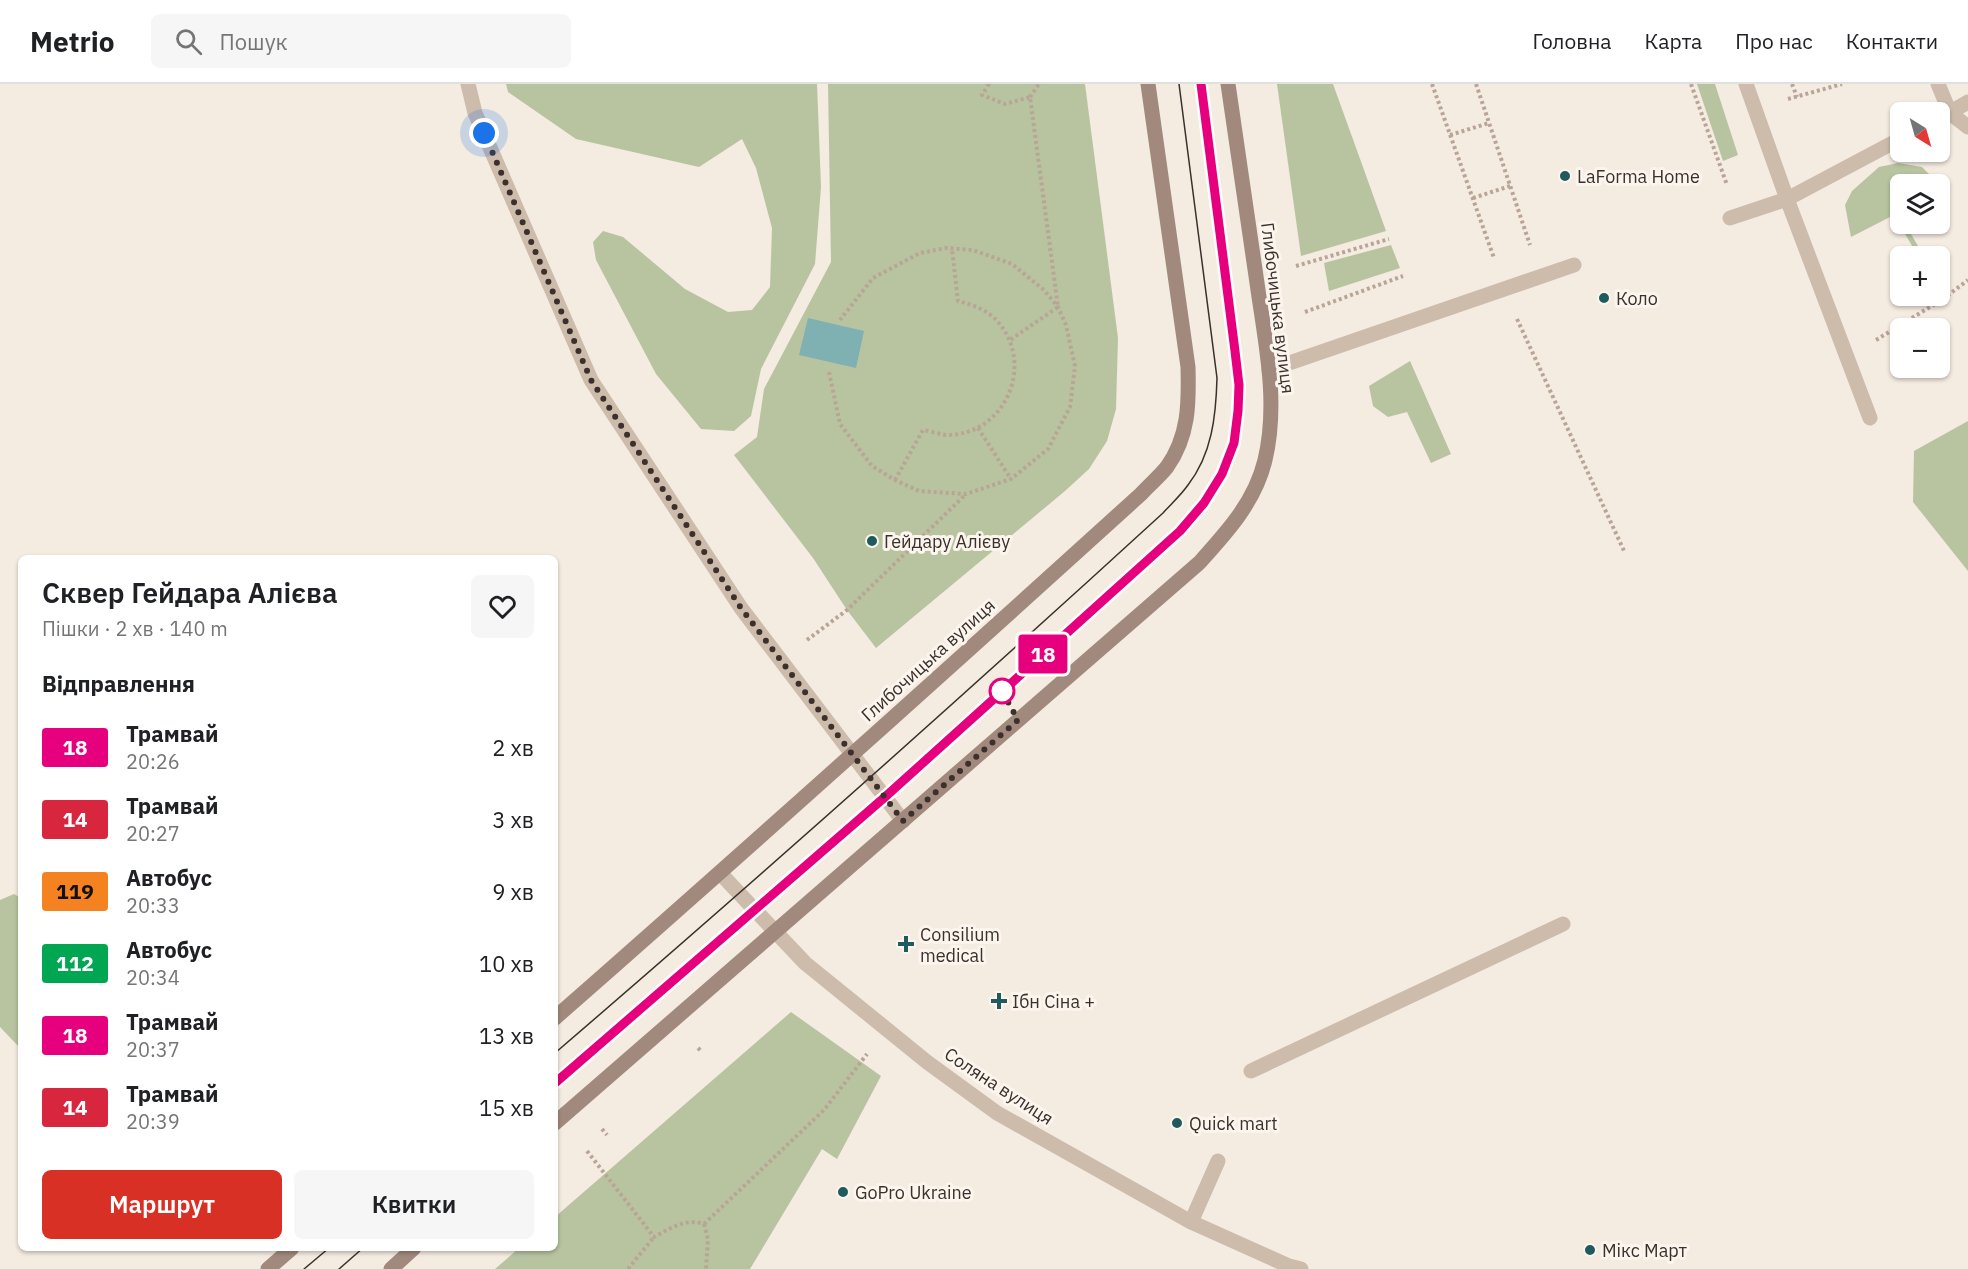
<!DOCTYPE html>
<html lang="uk">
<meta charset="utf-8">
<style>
body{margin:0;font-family:"IBM Plex Sans",sans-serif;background:#f6f6f6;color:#202124;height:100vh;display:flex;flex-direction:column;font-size:22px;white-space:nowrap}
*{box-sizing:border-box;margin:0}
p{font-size:20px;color:#757577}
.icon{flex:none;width:33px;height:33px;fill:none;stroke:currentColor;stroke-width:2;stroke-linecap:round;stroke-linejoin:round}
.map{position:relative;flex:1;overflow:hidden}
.panel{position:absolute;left:18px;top:471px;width:540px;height:696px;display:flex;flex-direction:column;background:#fff;border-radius:9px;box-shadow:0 2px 4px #0004}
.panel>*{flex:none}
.badge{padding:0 12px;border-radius:4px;font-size:21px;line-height:39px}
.needle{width:39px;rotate:143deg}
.tools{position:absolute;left:1890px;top:18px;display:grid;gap:12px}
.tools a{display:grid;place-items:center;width:60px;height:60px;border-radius:9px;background:#fff;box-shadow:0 2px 4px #0004;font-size:30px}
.you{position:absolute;width:30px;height:30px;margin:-15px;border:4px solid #fff;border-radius:50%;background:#1a73e8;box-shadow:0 0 0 9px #1a73e833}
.map>.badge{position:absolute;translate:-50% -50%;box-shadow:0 0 0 3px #fff}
h2{padding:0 24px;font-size:22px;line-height:54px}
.round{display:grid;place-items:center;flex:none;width:63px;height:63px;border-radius:9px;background:#f6f6f6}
.summary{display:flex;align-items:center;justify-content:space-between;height:102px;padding:0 24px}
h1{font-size:28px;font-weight:600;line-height:45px}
.button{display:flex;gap:12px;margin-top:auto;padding:12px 24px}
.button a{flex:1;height:69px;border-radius:9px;background:#d93025;color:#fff;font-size:24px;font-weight:600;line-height:69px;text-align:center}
.button a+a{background:#f6f6f6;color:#202124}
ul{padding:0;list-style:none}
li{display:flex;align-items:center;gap:18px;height:72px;padding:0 24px}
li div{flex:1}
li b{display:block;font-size:22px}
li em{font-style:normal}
li .badge{min-width:66px;font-weight:700;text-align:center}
header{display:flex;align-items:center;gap:36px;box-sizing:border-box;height:84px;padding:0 30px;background:#fff;border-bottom:2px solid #e0e0e0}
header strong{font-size:28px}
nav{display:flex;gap:33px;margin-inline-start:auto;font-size:21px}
.search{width:420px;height:54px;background:#f6f6f6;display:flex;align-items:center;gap:15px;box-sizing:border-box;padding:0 21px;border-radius:9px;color:#757577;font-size:22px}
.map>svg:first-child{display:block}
.green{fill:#b8c4a0}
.water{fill:#7fb0b2}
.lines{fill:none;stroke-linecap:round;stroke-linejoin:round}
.path{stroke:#b9a596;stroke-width:4;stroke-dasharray:3 3;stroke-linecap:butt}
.service{stroke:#cdbbac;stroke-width:15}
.secondary{stroke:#a18a7d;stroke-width:15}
.tram{stroke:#3b302b;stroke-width:1.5}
.line-casing{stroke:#fff;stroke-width:14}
.line{stroke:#e6007e;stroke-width:9}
.walk{stroke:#3b302b;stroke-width:6;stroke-dasharray:0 10.8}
.poi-dot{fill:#1f5a5e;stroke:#fbf5ee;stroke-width:2}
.stop-dot{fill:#fff;stroke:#e6007e;stroke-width:3}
.labels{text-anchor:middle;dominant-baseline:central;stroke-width:6;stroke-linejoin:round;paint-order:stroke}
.poi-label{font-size:18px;fill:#3b302b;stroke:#fbf5ee;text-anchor:start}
.street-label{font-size:18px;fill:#3b302b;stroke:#fbf5ee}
</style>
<header>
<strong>Metrio</strong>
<div class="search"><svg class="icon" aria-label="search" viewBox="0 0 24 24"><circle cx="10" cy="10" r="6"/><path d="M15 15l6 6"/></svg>Пошук</div>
<nav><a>Головна</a><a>Карта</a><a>Про нас</a><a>Контакти</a></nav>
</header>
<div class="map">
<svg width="1968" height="1185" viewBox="0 0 1968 1185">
<rect width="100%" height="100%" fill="#f4ebe1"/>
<g class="green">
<path d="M 506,0 L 817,0 L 821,103 L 815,180 L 761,285 L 751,332 L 734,347 L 701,345 L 656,290 L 596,176 L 593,158 L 603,147 L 623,153 L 685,205 L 728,228 L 752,226 L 770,203 L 772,144 L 756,84 L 742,55 L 699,83 L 576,55 L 508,8 Z"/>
<path d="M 828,0 L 1085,0 L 1118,254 L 1116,325 L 1107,357 L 1089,385 L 1065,407 L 876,564 L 847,526 L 813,474 L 734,371 L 757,353 L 764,305 L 831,178 Z"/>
<path d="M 1277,0 L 1333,0 L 1386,147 L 1301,172 Z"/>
<path d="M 1697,0 L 1715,0 L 1738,71 L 1723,77 Z"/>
<path d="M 1898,79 L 1922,83 L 1939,100 L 1900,100 L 1900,127 L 1898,128 L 1900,140 L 1905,140 L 1924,172 L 1918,172 L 1894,131 L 1851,153 L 1845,121 L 1852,107 L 1879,83 Z"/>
<path d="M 1391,161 L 1400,184 L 1329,207 L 1324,179 Z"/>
<path d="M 1410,277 L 1451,370 L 1431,379 L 1407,328 L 1388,333 L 1373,322 L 1369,302 Z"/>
<path d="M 1968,337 L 1968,487 L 1913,418 L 1914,367 Z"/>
<path d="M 14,810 L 21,814 L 21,965 L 0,943 L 0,816 Z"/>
<path d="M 791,928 L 881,992 L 837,1075 L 822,1065 L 750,1185 L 495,1185 L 519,1164 L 555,1164 L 555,1133 Z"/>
</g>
<path class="water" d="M 808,234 L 864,247 L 856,284 L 799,271 Z"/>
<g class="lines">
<g class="path">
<path d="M 989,0 L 982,11 L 1005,20 L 1030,13 L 1058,223 L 1010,256"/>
<path d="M 1432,0 L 1494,174"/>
<path d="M 1476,0 L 1530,161"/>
<path d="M 1691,0 L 1727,101"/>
<path d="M 1792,0 L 1797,13"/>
<path d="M 1030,13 L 1039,0"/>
<path d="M 1788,15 L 1842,0"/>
<path d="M 1450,51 L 1489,39"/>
<path d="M 1473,114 L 1510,102"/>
<path d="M 1296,182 L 1389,155"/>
<path d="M 1305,228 L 1403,192"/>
<path d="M 1517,235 L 1625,469"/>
<path d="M 1876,256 L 1943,215 L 1968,196"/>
<path d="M 829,288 L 840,340 L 872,382 L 895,396 L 919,407 L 966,410 L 1011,395 L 1048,365 L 1070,323 L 1075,282 L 1066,241 L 1058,223 L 1044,206 L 1012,180 L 973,166 L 946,164 L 920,169 L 873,194 L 840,236"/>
<path d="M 978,344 L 1011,395"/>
<path d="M 895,396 L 923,346 C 930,347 938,350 946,351 C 1004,352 1036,282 998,238 C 988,226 973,221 958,217 L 952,165"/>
<path d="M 807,556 L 847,526 L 965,411"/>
<path d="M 698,964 L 702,968"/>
<path d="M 602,1045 L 607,1051"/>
<path d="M 587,1067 L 654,1153 C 671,1144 685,1134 704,1140"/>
<path d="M 704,1140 L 824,1026 L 867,970"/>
<path d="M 704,1140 L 708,1155 L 706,1185"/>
<path d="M 628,1185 L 654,1153"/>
</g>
<g class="service">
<path d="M 468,0 L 475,29 L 591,296 L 741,524 L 903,737"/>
<path d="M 1746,0 L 1787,115 L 1870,334"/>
<path d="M 1938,0 L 1950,29 L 1968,43"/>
<path d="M 1940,34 L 1968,18"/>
<path d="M 1730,134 L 1787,115 L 1900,55"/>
<path d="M 1269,286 L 1574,181"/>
<path d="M 720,789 L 805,879 L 927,978 L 997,1029 L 1191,1138 L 1289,1182 L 1301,1185"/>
<path d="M 1251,987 L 1563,840"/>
<path d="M 1191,1138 L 1218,1077"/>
</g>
<g class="secondary">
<path d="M 555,934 C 752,761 947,586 1141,410 C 1149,401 1159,393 1167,383 C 1189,352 1189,319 1188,283 L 1148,0"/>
<path d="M 555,1039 L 1199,479 C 1227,448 1255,418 1265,376 C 1279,318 1265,257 1257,199 C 1247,133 1238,66 1228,0"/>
<path d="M 268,1185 L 292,1164"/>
<path d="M 391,1185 L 414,1164"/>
</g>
<g class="tram">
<path d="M 555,969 C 761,792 963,612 1163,429 C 1171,420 1181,411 1188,401 C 1212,370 1216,332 1217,294 L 1179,0"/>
<path d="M 555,999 L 885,713 L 1180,447 L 1204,419 L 1222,390 L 1234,359 L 1237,327 L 1239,301 L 1235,267 L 1201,0"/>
<path d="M 304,1185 L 329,1164"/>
<path d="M 339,1185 L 363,1164"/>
</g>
</g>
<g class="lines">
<g class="line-casing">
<path id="line" d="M 555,999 L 885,713 L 1180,447 L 1204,419 L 1222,390 L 1234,359 L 1238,327 L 1239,301 L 1235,267 L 1201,0"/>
</g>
<use href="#line" class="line"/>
<path class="walk" d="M 484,49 L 591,296 L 741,524 L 903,737 L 1018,636 L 1002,607"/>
</g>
<g class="poi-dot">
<circle cx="1565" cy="92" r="6"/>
<circle cx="1604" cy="214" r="6"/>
<circle cx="872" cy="457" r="6"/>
<path d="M903 851h6v6h6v6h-6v6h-6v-6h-6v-6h6z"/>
<path d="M996 908h6v6h6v6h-6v6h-6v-6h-6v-6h6z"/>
<circle cx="1177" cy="1039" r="6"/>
<circle cx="843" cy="1108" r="6"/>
<circle cx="1590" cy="1166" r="6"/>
</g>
<circle class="stop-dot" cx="1002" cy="607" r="12"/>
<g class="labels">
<g class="poi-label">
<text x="1577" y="92">LaForma Home</text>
<text x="1616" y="214">Коло</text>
<text x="884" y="457">Гейдару Алієву</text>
<text x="920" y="850">Consilium<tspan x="920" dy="21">medical</tspan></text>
<text x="1012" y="917">Ібн Сіна +</text>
<text x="1189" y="1039">Quick mart</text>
<text x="855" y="1108">GoPro Ukraine</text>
<text x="1602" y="1166">Мікс Март</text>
</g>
<g class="street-label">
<text transform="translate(1278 224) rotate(83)">Глибочицька вулиця</text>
<text transform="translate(928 576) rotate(-42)">Глибочицька вулиця</text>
<text transform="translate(999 1002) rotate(33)">Соляна вулиця</text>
</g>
</g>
</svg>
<div class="tools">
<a><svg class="needle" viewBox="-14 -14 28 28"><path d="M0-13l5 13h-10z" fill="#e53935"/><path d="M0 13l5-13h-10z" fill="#757577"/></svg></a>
<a><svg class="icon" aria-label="layers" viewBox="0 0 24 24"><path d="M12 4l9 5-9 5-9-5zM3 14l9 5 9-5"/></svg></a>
<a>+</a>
<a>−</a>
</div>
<div class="you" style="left:484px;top:49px"></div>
<b class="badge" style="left:1043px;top:570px;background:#e6007e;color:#fff">18</b>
<section class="panel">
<div class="summary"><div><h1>Сквер Гейдара Алієва</h1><p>Пішки · 2 хв · 140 m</p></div><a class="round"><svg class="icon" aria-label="heart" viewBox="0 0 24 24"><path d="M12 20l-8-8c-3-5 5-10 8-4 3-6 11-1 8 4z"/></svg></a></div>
<h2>Відправлення</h2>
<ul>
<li><span class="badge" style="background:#e6007e;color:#fff">18</span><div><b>Трамвай</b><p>20:26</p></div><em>2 хв</em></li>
<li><span class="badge" style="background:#d7263d;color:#fff">14</span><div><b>Трамвай</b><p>20:27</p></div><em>3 хв</em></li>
<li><span class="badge" style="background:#f58220;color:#111">119</span><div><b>Автобус</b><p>20:33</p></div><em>9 хв</em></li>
<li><span class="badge" style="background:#00a651;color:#fff">112</span><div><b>Автобус</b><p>20:34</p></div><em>10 хв</em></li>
<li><span class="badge" style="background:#e6007e;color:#fff">18</span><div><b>Трамвай</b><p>20:37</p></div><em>13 хв</em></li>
<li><span class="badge" style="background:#d7263d;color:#fff">14</span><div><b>Трамвай</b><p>20:39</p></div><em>15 хв</em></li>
</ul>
<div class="button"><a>Маршрут</a><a>Квитки</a></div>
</section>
</div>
